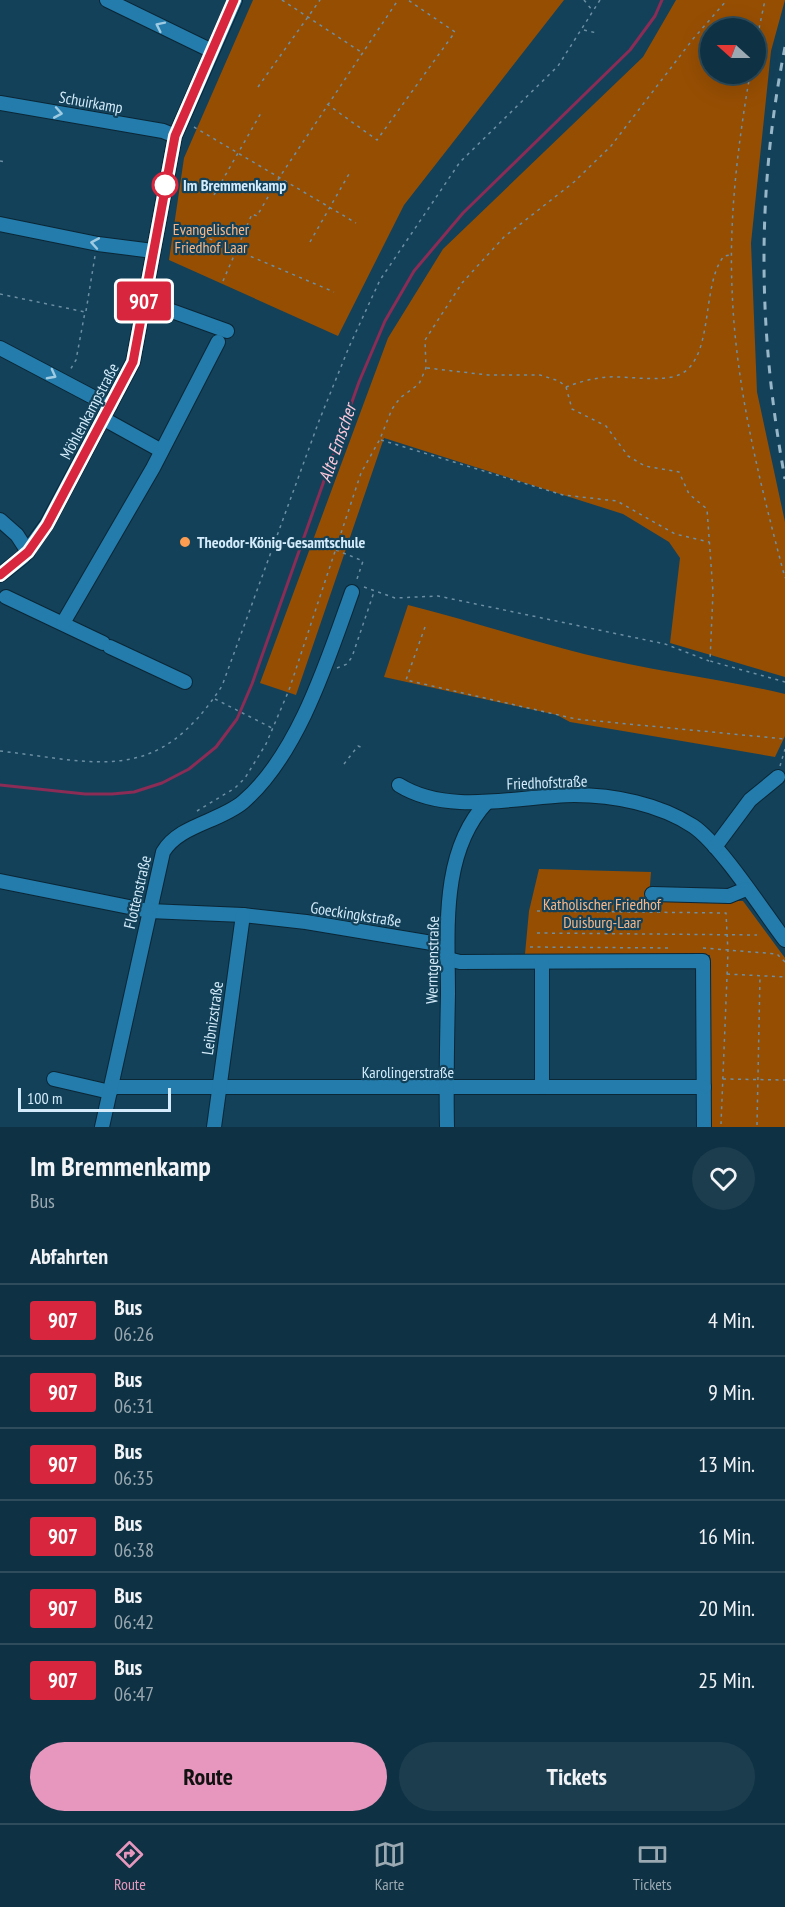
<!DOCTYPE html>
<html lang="de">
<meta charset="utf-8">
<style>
body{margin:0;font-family:"PT Sans Narrow",sans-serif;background:#1c3d4e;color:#f1f3f6;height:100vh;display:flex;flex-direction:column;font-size:22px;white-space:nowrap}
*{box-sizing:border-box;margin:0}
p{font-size:20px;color:#9ba9b2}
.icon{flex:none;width:33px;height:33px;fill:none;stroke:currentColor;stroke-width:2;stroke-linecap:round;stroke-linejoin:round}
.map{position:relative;height:1127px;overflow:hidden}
.panel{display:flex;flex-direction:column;background:#0e3143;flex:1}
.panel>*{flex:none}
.badge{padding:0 12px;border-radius:4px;font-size:21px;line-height:39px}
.needle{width:39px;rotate:291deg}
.fabs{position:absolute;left:700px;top:18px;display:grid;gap:12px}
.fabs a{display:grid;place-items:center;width:66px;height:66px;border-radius:50%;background:#0e3143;box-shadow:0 6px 24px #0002,0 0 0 2px #2e4c5c;font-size:30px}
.scale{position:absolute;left:18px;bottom:15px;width:153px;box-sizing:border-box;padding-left:6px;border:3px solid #d3ebfa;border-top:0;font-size:16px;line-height:21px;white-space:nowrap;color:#d3ebfa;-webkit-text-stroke:4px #134159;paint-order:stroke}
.map>.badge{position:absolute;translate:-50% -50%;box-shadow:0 0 0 3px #fff}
h2{padding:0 30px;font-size:22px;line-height:54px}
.round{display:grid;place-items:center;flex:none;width:63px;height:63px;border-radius:32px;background:#1c3d4e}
.headline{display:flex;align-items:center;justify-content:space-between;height:102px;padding:0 30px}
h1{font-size:28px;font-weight:700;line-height:45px}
.action{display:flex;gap:12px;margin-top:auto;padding:12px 30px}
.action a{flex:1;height:69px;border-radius:36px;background:#e797bd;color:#111;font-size:24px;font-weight:700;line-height:69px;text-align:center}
.action a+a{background:#1c3d4e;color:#f1f3f6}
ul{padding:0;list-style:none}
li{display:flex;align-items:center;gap:18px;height:72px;padding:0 30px;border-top:2px solid #2e4c5c}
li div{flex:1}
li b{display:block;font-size:22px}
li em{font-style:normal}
li .badge{min-width:66px;font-weight:700;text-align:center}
.menu{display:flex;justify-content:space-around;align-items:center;height:84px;border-top:2px solid #2e4c5c;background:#0e3143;font-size:16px;color:#9ba9b2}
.menu a{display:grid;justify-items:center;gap:3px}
.menu .selected{color:#e797bd}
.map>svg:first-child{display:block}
.green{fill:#964e03;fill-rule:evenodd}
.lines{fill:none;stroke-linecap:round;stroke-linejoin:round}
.stream{stroke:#8a2c55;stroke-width:3}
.minor-casing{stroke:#0b2635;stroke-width:16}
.path{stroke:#6c8fa3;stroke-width:1.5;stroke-dasharray:3 4.5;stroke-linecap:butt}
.minor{stroke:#237cab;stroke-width:14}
.rail{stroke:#97b6c8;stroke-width:3;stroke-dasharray:8 8;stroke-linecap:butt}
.oneway{stroke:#9ecae2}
.line-casing{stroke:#fff;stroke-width:14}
.line{stroke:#d7263d;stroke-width:9}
.stop-dot{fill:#fff;stroke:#d7263d;stroke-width:3}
.poi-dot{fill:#fc9d52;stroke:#134159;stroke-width:2}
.labels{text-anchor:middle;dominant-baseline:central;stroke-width:4.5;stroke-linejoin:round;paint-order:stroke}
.street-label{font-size:16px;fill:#d3ebfa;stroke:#134159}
.stop-label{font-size:16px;font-weight:bold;fill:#d3ebfa;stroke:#134159;text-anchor:start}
.park-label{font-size:16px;fill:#f8b788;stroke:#134159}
.poi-label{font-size:16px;font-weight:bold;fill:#d3ebfa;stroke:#134159;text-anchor:start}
.water-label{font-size:18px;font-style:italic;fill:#fec8da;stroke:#134159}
</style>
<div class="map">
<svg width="785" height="1127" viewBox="0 0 785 1127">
<rect width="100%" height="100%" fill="#134159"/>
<g class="green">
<path d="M 253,0 L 564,0 L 404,205 L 338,336 L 169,260 L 184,158 Z"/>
<path d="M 676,0 L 785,0 L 771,51 L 751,243 L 757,392 L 785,522 L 785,677 L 670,643 L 680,558 L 669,542 L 623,514 L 384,438 L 296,695 L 260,683 L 388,338 L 443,249 L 643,57 ZM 711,28 L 756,28 L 756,74 L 711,74 Z"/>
<path d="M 408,605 C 467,620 525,639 584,654 C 650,671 719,678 785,694 L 785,736 L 775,757 L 570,722 L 557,715 L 384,677 Z"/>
<path d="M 539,869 L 651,872 L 649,898 L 743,901 L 785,958 L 785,1127 L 711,1127 L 710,955 L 525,954 L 529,911 Z"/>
</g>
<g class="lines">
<path class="stream" d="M 0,785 L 85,794 L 112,794 L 134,792 L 162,783 L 189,769 L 216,747 L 237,719 L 252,684 L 359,382 L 385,321 L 414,271 L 463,213 L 630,50 L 655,16 L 662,0"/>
<g class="minor-casing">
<g id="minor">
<path d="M 107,0 L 212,51"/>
<path d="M 0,103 L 163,131 L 175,136"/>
<path d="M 0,224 L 98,244 L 153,251"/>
<path d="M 144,301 L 227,331"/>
<path d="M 0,348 L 110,406"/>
<path d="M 104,419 L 160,450"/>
<path d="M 0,520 L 17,535 L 28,552"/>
<path d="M 0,575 L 23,557 L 47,524 L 133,362 L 175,136 L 235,0"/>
<path d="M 6,597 L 103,643"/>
<path d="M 63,623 L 153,468 L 218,342"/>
<path d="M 110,647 L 185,682"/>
<path d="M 399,785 C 449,816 518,796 574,795 C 614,795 659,804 693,826 C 720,844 763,911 785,940"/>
<path d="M 715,847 L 750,800 L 778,777"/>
<path d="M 0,881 L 149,911 L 243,915 L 306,922 L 432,943 L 448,959 L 460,962 L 703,961 L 704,1127"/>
<path d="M 652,894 L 729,896 L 746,889"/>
<path d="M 54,1079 L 110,1092"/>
<path d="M 111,1087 L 704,1087"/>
<path d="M 542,1087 L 542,963"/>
<path d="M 102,1127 L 163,852 C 179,825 219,822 243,802 C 298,755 328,659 352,592"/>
<path d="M 214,1127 L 243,915"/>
<path d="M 447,1127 C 446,1083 447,1039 448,994 C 448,931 440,852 487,802"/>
</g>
</g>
<g class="path">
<path d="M 282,0 L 361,52"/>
<path d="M 584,0 L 592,10"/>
<path d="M 584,30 L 597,33"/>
<path d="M 756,43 L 765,0"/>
<path d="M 750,74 C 738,144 729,216 732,287 C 735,386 760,483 785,578"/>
<path d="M 258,87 L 320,0"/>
<path d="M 327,104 L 377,140 L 455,32 L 408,0"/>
<path d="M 194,127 L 356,223"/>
<path d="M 0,161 L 5,162"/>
<path d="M 214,195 L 261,113"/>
<path d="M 175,224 L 334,292"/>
<path d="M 310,242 L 349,174"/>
<path d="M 223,281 L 252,214 L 257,216 L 279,178 L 398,0"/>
<path d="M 0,294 L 85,312 L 76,360 L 70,370"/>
<path d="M 86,311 L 95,256"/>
<path d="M 427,368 L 488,375 L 540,375 L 559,381 L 566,387 L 572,409 L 606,426 L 628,456 L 645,466 L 679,472 L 689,494 L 707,509 L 713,592 L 710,661 L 785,682"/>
<path d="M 566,387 C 579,382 594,378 607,377 C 629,376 650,381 672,377 C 717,368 699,287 724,256 L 730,255"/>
<path d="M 381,440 L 563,495 L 617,501 L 675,534 L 709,542"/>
<path d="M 336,550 L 363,561 L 357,579"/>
<path d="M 364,587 L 395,598 L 438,596 L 665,644 L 709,661"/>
<path d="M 425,627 L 406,680 L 576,719 L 785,739"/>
<path d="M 337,668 L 347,664 L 352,657 L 374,592"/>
<path d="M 215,699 L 272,728"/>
<path d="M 0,751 C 102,763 157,785 222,686 L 319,421 L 349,347 L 380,280 L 460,162 L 558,66 L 600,0"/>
<path d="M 344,764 L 358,746 L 363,748"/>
<path d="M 780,766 L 785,749"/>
<path d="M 197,811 L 235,788 L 245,778 L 266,744 L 289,690 L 361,473 L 380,439 L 392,409 L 400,398 L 419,384 L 426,368 L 425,340 L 462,283 L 504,237 L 574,182 L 611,146 L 693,39 L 727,0"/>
<path d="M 537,911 L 726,913 L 728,952 L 721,1124"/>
<path d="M 537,933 L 757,935"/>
<path d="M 530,947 L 671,948"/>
<path d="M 703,948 L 777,954 L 785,962"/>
<path d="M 727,974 L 785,977"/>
<path d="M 723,1079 L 785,1080"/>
<path d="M 757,1125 L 760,976"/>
</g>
<use href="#minor" class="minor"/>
<path class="rail" d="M 785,47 C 756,193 758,333 785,479"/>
</g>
<defs><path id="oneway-chevron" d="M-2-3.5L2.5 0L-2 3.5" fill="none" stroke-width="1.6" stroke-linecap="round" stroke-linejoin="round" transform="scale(1.5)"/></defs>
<g class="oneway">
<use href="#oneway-chevron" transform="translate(160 26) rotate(-154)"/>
<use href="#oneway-chevron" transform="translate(58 113) rotate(10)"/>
<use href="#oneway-chevron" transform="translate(95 243) rotate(-170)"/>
<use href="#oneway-chevron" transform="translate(52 375) rotate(28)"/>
</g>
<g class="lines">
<g class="line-casing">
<path id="line" d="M 0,575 L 28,552 L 47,525 L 133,362 L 175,136 L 234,0"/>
</g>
<use href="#line" class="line"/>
</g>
<circle class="stop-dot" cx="165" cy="185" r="12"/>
<circle class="poi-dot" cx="185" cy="542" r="6"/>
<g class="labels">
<g class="street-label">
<text transform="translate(91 102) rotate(10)">Schuirkamp</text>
<text transform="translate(89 411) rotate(-62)">Möhlenkampstraße</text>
<text transform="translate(547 782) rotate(-2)">Friedhofstraße</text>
<text transform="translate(137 892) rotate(-77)">Flottenstraße</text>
<text transform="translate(356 914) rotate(9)">Goeckingkstraße</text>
<text transform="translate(432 960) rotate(-89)">Werntgenstraße</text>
<text transform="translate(212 1018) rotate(-82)">Leibnizstraße</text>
<text x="408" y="1072">Karolingerstraße</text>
</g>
<g class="stop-label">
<text x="183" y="185">Im Bremmenkamp</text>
</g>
<g class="park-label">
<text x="211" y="229">Evangelischer<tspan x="211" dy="18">Friedhof Laar</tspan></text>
<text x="602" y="904">Katholischer Friedhof<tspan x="602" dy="18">Duisburg-Laar</tspan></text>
</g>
<g class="poi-label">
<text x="197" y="542">Theodor-König-Gesamtschule</text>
</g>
<g class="water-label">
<text transform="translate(337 443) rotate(-71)">Alte Emscher</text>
</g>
</g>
</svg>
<div class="fabs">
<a><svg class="needle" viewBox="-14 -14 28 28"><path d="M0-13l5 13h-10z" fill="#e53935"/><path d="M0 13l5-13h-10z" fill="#9ba9b2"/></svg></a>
</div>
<div class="scale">100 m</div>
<b class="badge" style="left:144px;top:301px;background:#d7263d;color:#fff">907</b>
</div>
<section class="panel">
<div class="headline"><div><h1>Im Bremmenkamp</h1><p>Bus</p></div><a class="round"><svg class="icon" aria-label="heart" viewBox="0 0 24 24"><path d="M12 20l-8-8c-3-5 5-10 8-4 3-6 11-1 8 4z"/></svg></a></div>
<h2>Abfahrten</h2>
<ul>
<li><span class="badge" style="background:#d7263d;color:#fff">907</span><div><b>Bus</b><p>06:26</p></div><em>4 Min.</em></li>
<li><span class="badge" style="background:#d7263d;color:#fff">907</span><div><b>Bus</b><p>06:31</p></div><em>9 Min.</em></li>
<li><span class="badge" style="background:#d7263d;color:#fff">907</span><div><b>Bus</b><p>06:35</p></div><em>13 Min.</em></li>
<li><span class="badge" style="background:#d7263d;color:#fff">907</span><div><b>Bus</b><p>06:38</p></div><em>16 Min.</em></li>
<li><span class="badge" style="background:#d7263d;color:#fff">907</span><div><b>Bus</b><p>06:42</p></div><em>20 Min.</em></li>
<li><span class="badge" style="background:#d7263d;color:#fff">907</span><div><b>Bus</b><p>06:47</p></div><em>25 Min.</em></li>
</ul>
<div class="action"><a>Route</a><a>Tickets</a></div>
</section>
<nav class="menu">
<a class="selected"><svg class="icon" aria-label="directions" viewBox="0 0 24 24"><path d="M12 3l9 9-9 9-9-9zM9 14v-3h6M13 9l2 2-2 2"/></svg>Route</a>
<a><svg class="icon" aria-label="map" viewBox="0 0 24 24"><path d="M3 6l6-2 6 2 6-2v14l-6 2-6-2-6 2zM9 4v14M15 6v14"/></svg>Karte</a>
<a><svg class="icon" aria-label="tickets" viewBox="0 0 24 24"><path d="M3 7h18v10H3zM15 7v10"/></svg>Tickets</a>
</nav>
